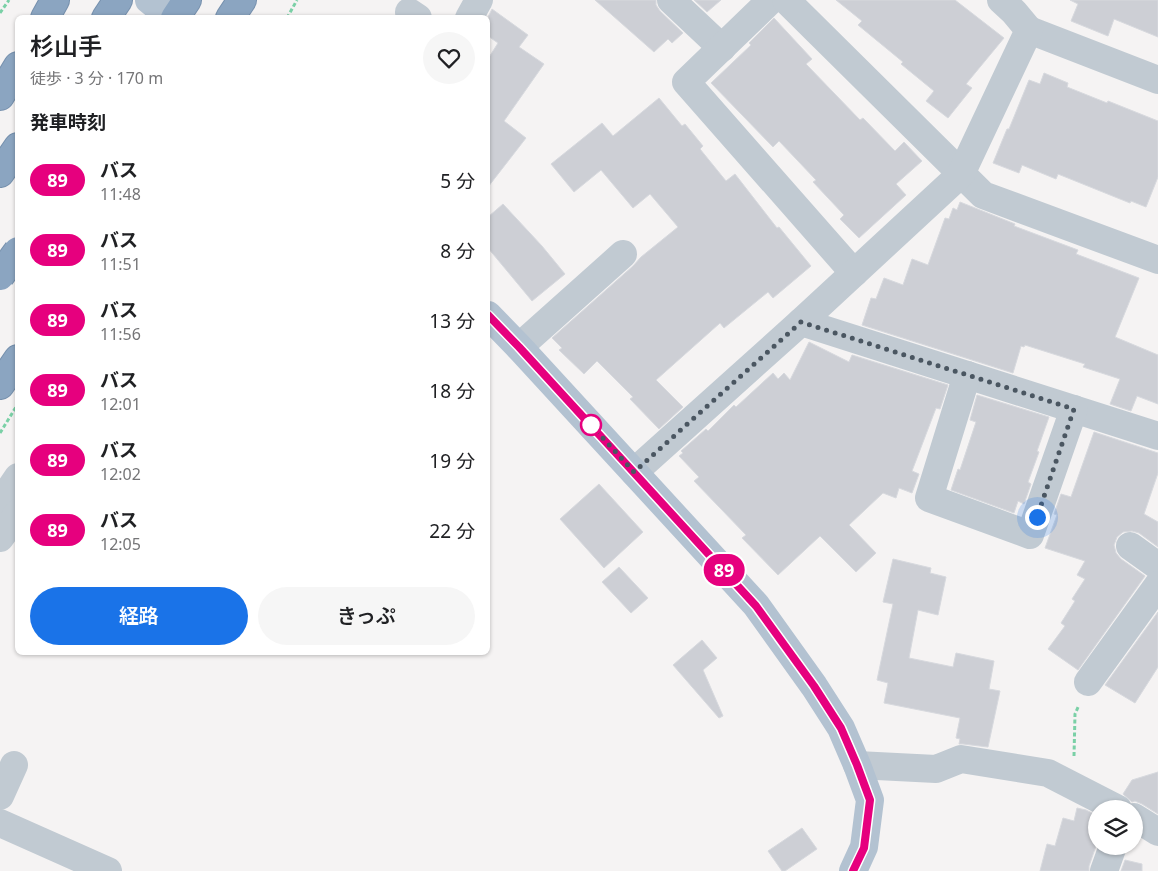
<!DOCTYPE html>
<html lang="ja">
<meta charset="utf-8">
<style>
body{margin:0;font-family:"Noto Sans","Noto Sans JP",sans-serif;background:#f6f6f6;color:#202124;height:100vh;display:flex;flex-direction:column;font-size:19px;white-space:nowrap}
*{box-sizing:border-box;margin:0}
p{font-size:16px;color:#757577}
.icon{flex:none;width:28px;height:28px;fill:none;stroke:currentColor;stroke-width:2;stroke-linecap:round;stroke-linejoin:round}
.map{position:relative;flex:1;overflow:hidden}
.sheet{position:absolute;left:15px;top:15px;width:475px;height:640px;display:flex;flex-direction:column;background:#fff;border-radius:8px;box-shadow:0 1px 4px #0004}
.sheet>*{flex:none}
.badge{padding:0 10px;border-radius:16px;font-size:18px;line-height:32px}
.tools{position:absolute;left:1088px;top:800px;display:grid;gap:10px}
.tools a{display:grid;place-items:center;width:55px;height:55px;border-radius:50%;background:#fff;box-shadow:0 1px 4px #0004;font-size:25px}
.you{position:absolute;width:25px;height:25px;margin:-12px;border:4px solid #fff;border-radius:50%;background:#1a73e8;box-shadow:0 0 0 8px #1a73e833}
.map>.badge{position:absolute;translate:-50% -50%;box-shadow:0 0 0 2px #fff}
h2{padding:0 15px;font-size:19px;line-height:45px}
.round{display:grid;place-items:center;flex:none;width:52px;height:52px;border-radius:26px;background:#f6f6f6}
.head{display:flex;align-items:center;justify-content:space-between;height:85px;padding:0 15px}
h1{font-size:24px;font-weight:600;line-height:38px}
.action{display:flex;gap:10px;margin-top:auto;padding:10px 15px}
.action a{flex:1;height:58px;border-radius:30px;background:#1a73e8;color:#fff;font-size:20px;font-weight:600;line-height:58px;text-align:center}
.action a+a{background:#f6f6f6;color:#202124}
ul{padding:0;list-style:none}
li{display:flex;align-items:center;gap:15px;height:70px;padding:0 15px}
li div{flex:1}
li b{display:block;font-size:19px}
li em{font-style:normal}
li .badge{min-width:55px;font-weight:700;text-align:center}
.map>svg:first-child{display:block}
.building{fill:#cdcfd5;stroke:#d7d9de}
.lines{fill:none;stroke-linecap:round;stroke-linejoin:round}
.highway-casing{stroke:#7690ad;stroke-width:30}
.path{stroke:#7ad0a6;stroke-width:3;stroke-dasharray:4 2.5;stroke-linecap:butt}
.minor{stroke:#c1cad2;stroke-width:28}
.major{stroke:#b3c2d1;stroke-width:28}
.highway{stroke:#8ba5c1;stroke-width:28}
.highway-bridge-casing{stroke:#7690ad;stroke-width:30;stroke-linecap:butt}
.highway-bridge{stroke:#8ba5c1;stroke-width:28}
.line-casing{stroke:#fff;stroke-width:11}
.line{stroke:#e6007e;stroke-width:8}
.walk{stroke:#4a5661;stroke-width:5;stroke-dasharray:0 9}
.stop-dot{fill:#fff;stroke:#e6007e;stroke-width:2.5}
</style>
<div class="map">
<svg width="1158" height="871" viewBox="0 0 1158 871">
<rect width="100%" height="100%" fill="#f5f3f3"/>
<g class="building">
<path d="M 595,0 L 656,0 L 656,5 L 660,11 L 683,33 L 672,43 L 668,39 L 654,52 Z"/>
<path d="M 694,0 L 721,0 L 707,12 Z"/>
<path d="M 836,0 L 955,0 L 1004,38 L 966,84 L 972,88 L 948,118 L 926,101 L 934,91 L 901,64 L 903,62 L 858,25 L 862,21 Z"/>
<path d="M 1070,0 L 1158,0 L 1158,37 L 1114,19 L 1108,36 L 1071,21 L 1078,4 Z"/>
<path d="M 492,9 L 528,35 L 519,47 L 544,64 L 504,121 L 526,138 L 488,187 L 488,59 L 498,43 L 488,36 L 488,17 Z"/>
<path d="M 774,18 L 812,59 L 806,64 L 860,120 L 863,118 L 895,151 L 904,142 L 922,161 L 896,184 L 906,195 L 859,238 L 840,219 L 844,215 L 813,182 L 816,180 L 779,141 L 773,147 L 711,83 L 751,45 L 749,43 Z"/>
<path d="M 1044,73 L 1068,83 L 1067,87 L 1107,103 L 1108,101 L 1158,121 L 1158,177 L 1146,207 L 1131,201 L 1130,203 L 1058,174 L 1056,179 L 1022,165 L 1019,173 L 993,163 L 1007,129 L 1009,129 L 1029,80 L 1040,84 Z"/>
<path d="M 659,98 L 682,126 L 685,124 L 703,146 L 700,149 L 726,181 L 735,174 L 777,228 L 779,227 L 811,266 L 773,298 L 768,292 L 724,328 L 720,323 L 656,380 L 683,407 L 659,429 L 630,399 L 633,397 L 597,361 L 584,374 L 559,350 L 562,348 L 552,338 L 633,266 L 641,257 L 678,227 L 650,194 L 633,208 L 601,170 L 574,192 L 551,164 L 602,123 L 613,136 Z"/>
<path d="M 960,202 L 1015,224 L 1014,226 L 1078,250 L 1076,254 L 1139,278 L 1115,337 L 1158,355 L 1158,404 L 1137,396 L 1131,411 L 1110,404 L 1120,379 L 1083,367 L 1085,364 L 1025,345 L 1024,347 L 1021,346 L 1013,373 L 862,325 L 871,298 L 876,299 L 884,278 L 903,285 L 912,259 L 928,265 L 945,218 L 949,219 L 953,208 L 957,210 Z"/>
<path d="M 503,204 L 542,246 L 565,274 L 532,301 L 488,248 L 488,217 Z"/>
<path d="M 809,342 L 849,362 L 852,355 L 948,385 L 940,409 L 936,408 L 912,471 L 919,474 L 912,493 L 899,488 L 896,498 L 883,493 L 849,525 L 876,553 L 856,572 L 820,536 L 778,575 L 742,538 L 746,535 L 694,481 L 699,477 L 679,456 L 683,453 L 681,451 L 706,429 L 708,431 L 734,405 L 736,407 L 773,373 L 778,379 L 784,373 L 790,380 Z"/>
<path d="M 977,395 L 1049,417 L 1037,451 L 1039,452 L 1028,482 L 1031,484 L 1024,504 L 1018,501 L 1014,513 L 951,490 L 958,469 L 960,470 L 976,422 L 970,420 Z"/>
<path d="M 1094,432 L 1158,453 L 1158,473 L 1144,514 L 1158,522 L 1158,547 L 1139,533 L 1132,531 L 1123,532 L 1117,537 L 1114,545 L 1116,553 L 1121,559 L 1145,576 L 1078,670 L 1048,649 L 1065,626 L 1061,623 L 1075,601 L 1072,599 L 1085,579 L 1077,575 L 1085,561 L 1045,548 L 1057,515 L 1054,514 L 1061,494 L 1071,497 Z"/>
<path d="M 599,484 L 643,532 L 604,568 L 560,519 Z"/>
<path d="M 893,559 L 931,568 L 930,573 L 946,577 L 938,615 L 918,610 L 909,658 L 953,667 L 956,653 L 994,661 L 989,689 L 1000,691 L 988,747 L 963,744 L 959,744 L 960,739 L 956,738 L 960,718 L 884,703 L 888,683 L 877,680 L 893,604 L 883,602 Z"/>
<path d="M 619,567 L 648,598 L 631,613 L 602,582 Z"/>
<path d="M 1158,612 L 1158,667 L 1135,703 L 1105,685 Z"/>
<path d="M 702,640 L 717,658 L 703,670 L 723,716 L 719,718 L 673,665 Z"/>
<path d="M 1158,772 L 1158,814 L 1142,804 L 1135,801 L 1132,802 L 1123,794 L 1132,780 Z"/>
<path d="M 1077,808 L 1086,810 L 1096,815 L 1096,846 L 1089,866 L 1089,871 L 1040,871 L 1047,844 L 1055,846 L 1063,818 L 1074,821 Z"/>
<path d="M 802,828 L 817,849 L 785,871 L 782,871 L 768,851 Z"/>
<path d="M 1125,860 L 1142,864 L 1142,871 L 1121,871 Z"/>
</g>
<g class="lines">
<g class="highway-casing">
<g id="highway">
<path d="M 45,18 L 55,0"/>
<path d="M 106,18 L 118,0"/>
<path d="M 175,18 L 187,0"/>
<path d="M 230,18 L 242,0"/>
<path d="M 0,96 L 18,66"/>
<path d="M 0,173 L 18,147"/>
<path d="M 0,385 L 18,359"/>
</g>
</g>
<g class="path">
<path d="M 0,13 L 9,0"/>
<path d="M 287,18 L 297,0"/>
<path d="M 0,433 L 16,407"/>
<path d="M 1074,756 L 1075,714 L 1079,705"/>
</g>
<g class="minor">
<path d="M 671,0 L 722,48"/>
<path d="M 771,0 L 686,82 L 854,273"/>
<path d="M 786,0 L 983,195 L 1158,260"/>
<path d="M 409,12 L 418,18"/>
<path d="M 469,18 L 479,0"/>
<path d="M 1029,30 L 1158,80"/>
<path d="M 801,322 L 1158,436"/>
<path d="M 519,347 L 623,254"/>
<path d="M 967,375 L 929,498 L 1030,535 L 1074,409"/>
<path d="M 634,472 L 801,322 L 961,174 L 1029,30 L 1014,12 L 1001,0"/>
<path d="M 0,503 L 18,477"/>
<path d="M 0,538 L 18,513"/>
<path d="M 1130,546 L 1158,566"/>
<path d="M 1088,682 L 1158,585"/>
<path d="M 857,765 L 936,769 L 961,759 L 1048,773 L 1118,809"/>
<path d="M 0,796 L 14,765"/>
<path d="M 1134,817 L 1158,832"/>
<path d="M 0,823 L 108,871"/>
<path d="M 1104,871 L 1113,846"/>
</g>
<g class="major">
<path d="M 149,0 L 171,18"/>
<path d="M 488,315 L 519,347 L 756,605 L 814,686 L 841,728 L 857,765 L 870,800 L 864,847 L 853,871"/>
</g>
<use href="#highway" class="highway"/>
<g class="highway-bridge-casing">
<path id="highway-bridge" d="M 0,276 L 18,251"/>
</g>
<use href="#highway-bridge" class="highway-bridge"/>
</g>
<g class="lines">
<g class="line-casing">
<path id="line" d="M 488,315 L 519,347 L 756,606 L 814,686 L 841,728 L 857,765 L 870,800 L 864,848 L 853,871"/>
</g>
<use href="#line" class="line"/>
<path class="walk" d="M 591,425 L 634,472 L 801,322 L 1074,409 L 1037,517"/>
</g>
<circle class="stop-dot" cx="591" cy="425" r="10"/>
</svg>
<div class="tools">
<a><svg class="icon" aria-label="layers" viewBox="0 0 24 24"><path d="M12 4l9 5-9 5-9-5zM3 14l9 5 9-5"/></svg></a>
</div>
<div class="you" style="left:1037px;top:517px"></div>
<b class="badge" style="left:724px;top:570px;background:#e6007e;color:#fff">89</b>
<section class="sheet">
<div class="head"><div><h1>杉山手</h1><p>徒歩 · 3 分 · 170 m</p></div><a class="round"><svg class="icon" aria-label="heart" viewBox="0 0 24 24"><path d="M12 20l-8-8c-3-5 5-10 8-4 3-6 11-1 8 4z"/></svg></a></div>
<h2>発車時刻</h2>
<ul>
<li><span class="badge" style="background:#e6007e;color:#fff">89</span><div><b>バス</b><p>11:48</p></div><em>5 分</em></li>
<li><span class="badge" style="background:#e6007e;color:#fff">89</span><div><b>バス</b><p>11:51</p></div><em>8 分</em></li>
<li><span class="badge" style="background:#e6007e;color:#fff">89</span><div><b>バス</b><p>11:56</p></div><em>13 分</em></li>
<li><span class="badge" style="background:#e6007e;color:#fff">89</span><div><b>バス</b><p>12:01</p></div><em>18 分</em></li>
<li><span class="badge" style="background:#e6007e;color:#fff">89</span><div><b>バス</b><p>12:02</p></div><em>19 分</em></li>
<li><span class="badge" style="background:#e6007e;color:#fff">89</span><div><b>バス</b><p>12:05</p></div><em>22 分</em></li>
</ul>
<div class="action"><a>経路</a><a>きっぷ</a></div>
</section>
</div>
